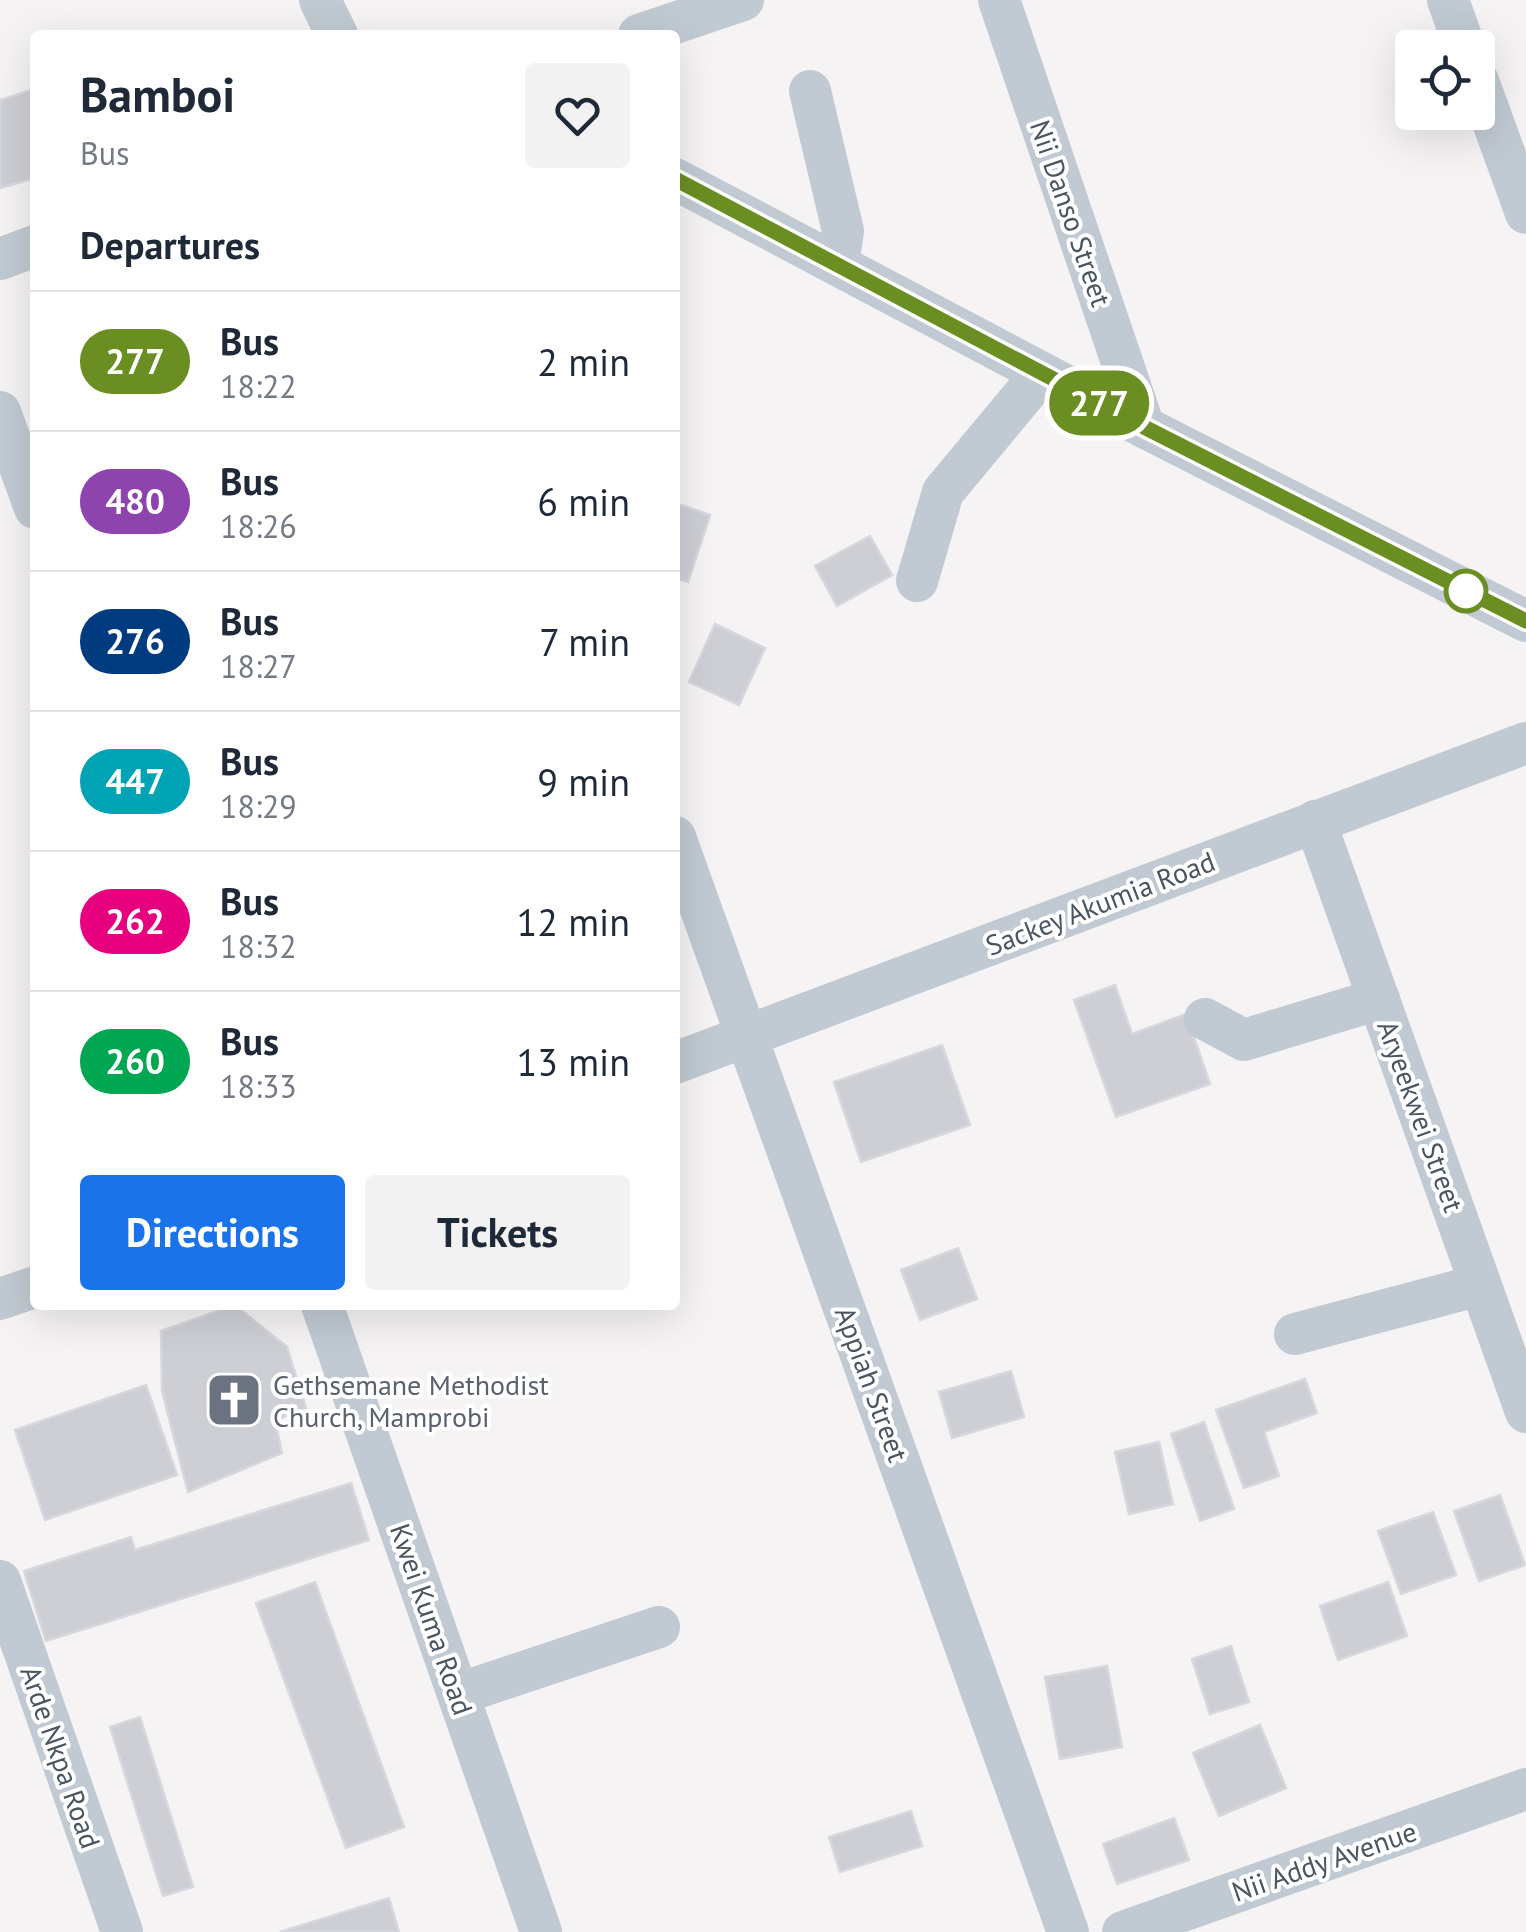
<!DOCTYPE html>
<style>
body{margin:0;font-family:"PT Sans",sans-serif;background:#f2f2f3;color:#1f2937;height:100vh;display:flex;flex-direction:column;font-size:38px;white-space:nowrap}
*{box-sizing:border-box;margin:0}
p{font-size:32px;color:#747a83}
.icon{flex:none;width:55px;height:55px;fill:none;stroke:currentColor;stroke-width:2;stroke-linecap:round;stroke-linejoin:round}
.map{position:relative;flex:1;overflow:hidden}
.drawer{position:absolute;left:30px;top:30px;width:650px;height:1280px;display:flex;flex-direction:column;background:#fff;border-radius:10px;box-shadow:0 10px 40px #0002}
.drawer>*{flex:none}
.badge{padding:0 20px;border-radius:32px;font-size:35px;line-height:65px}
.buttons{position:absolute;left:1395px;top:30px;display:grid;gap:20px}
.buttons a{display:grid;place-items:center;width:100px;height:100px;border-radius:10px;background:#fff;box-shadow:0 10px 40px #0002;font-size:50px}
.map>.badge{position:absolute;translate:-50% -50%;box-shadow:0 0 0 5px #fff}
h2{padding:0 50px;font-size:38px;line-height:90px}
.round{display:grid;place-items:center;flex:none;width:105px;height:105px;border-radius:10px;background:#f2f2f3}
.overview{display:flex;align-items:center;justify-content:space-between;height:170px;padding:0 50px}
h1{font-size:48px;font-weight:700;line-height:75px}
.button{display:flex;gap:20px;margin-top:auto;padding:20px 50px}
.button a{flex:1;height:115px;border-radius:10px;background:#1a73e8;color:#fff;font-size:40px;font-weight:700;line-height:115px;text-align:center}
.button a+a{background:#f2f2f3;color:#1f2937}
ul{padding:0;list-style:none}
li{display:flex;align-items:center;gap:30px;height:140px;padding:0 50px;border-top:2px solid #e0e1e3}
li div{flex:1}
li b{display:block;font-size:38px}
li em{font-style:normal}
li .badge{min-width:110px;font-weight:700;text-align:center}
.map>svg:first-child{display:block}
.building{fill:#cdcfd5;stroke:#d7d8de;stroke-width:2.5}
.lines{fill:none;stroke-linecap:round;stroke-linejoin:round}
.minor{stroke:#c1c9d2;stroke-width:42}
.line-casing{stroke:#fff;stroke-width:22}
.line{stroke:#6b8e23;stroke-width:15}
.stop-dot{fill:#fff;stroke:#6b8e23;stroke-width:5}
.labels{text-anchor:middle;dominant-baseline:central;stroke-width:8;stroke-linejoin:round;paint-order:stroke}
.street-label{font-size:28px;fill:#4a5561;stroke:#fff}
.worship-label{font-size:28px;fill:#5b616d;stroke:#fff;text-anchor:start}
</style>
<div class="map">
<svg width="1526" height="1932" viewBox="0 0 1526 1932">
<rect width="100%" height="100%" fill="#f5f3f3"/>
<g class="building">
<path d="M 35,89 L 35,178 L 0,188 L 0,100 Z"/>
<path d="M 675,503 L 710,515 L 688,582 L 675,578 Z"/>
<path d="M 870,536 L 892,575 L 837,606 L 815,566 Z"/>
<path d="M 715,624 L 765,648 L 739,705 L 689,682 Z"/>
<path d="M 1115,985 L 1132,1034 L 1186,1014 L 1210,1084 L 1116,1117 L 1074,1000 Z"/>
<path d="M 942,1045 L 970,1125 L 861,1162 L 834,1082 Z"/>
<path d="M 958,1248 L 977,1299 L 920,1320 L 901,1270 Z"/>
<path d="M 235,1305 L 287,1347 L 306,1408 L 275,1420 L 282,1453 L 188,1492 L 162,1391 L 161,1331 Z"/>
<path d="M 1011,1371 L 1024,1417 L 952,1438 L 939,1392 Z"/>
<path d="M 1305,1379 L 1317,1413 L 1264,1432 L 1279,1476 L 1244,1488 L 1216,1410 Z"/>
<path d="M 146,1385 L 177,1475 L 45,1520 L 15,1430 Z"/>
<path d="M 1204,1422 L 1234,1509 L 1200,1521 L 1171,1434 Z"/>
<path d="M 1159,1442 L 1173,1504 L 1129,1514 L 1115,1452 Z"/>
<path d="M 351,1483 L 369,1540 L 46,1641 L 24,1571 L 131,1537 L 135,1550 Z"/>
<path d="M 1500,1495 L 1525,1565 L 1479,1581 L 1454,1511 Z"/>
<path d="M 1433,1512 L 1456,1575 L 1401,1594 L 1378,1531 Z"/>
<path d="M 315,1582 L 404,1827 L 346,1848 L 256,1603 Z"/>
<path d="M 1388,1582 L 1407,1636 L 1338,1660 L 1320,1606 Z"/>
<path d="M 1231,1646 L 1249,1702 L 1210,1714 L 1192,1659 Z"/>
<path d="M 1107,1666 L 1122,1747 L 1060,1759 L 1045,1677 Z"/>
<path d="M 140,1717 L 193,1887 L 163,1896 L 110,1727 Z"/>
<path d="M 1260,1725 L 1286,1788 L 1219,1816 L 1193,1753 Z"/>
<path d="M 911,1811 L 922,1846 L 840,1872 L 829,1837 Z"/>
<path d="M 1174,1818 L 1189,1860 L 1117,1884 L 1103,1844 Z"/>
<path d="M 389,1898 L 399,1932 L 280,1932 Z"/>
</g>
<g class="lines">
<g class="minor">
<path d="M 320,0 L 337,35"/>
<path d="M 999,0 L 1144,427"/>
<path d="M 1448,0 L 1465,48"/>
<path d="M 639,35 L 743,0"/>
<path d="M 1478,81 L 1526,213"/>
<path d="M 810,91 L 843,231 L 838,265"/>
<path d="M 675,179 L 1144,427 L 1526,621"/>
<path d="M 0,259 L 35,246"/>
<path d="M 0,412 L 35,508"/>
<path d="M 917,581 L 943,492 L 1042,373"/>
<path d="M 1315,821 L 1526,1412"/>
<path d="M 675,837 L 1068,1932"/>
<path d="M 1205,1019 L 1244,1040 L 1379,999"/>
<path d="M 675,1063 L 1526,743"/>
<path d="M 0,1299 L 35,1287"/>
<path d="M 322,1305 L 541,1932"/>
<path d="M 1295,1334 L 1480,1285"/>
<path d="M 0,1581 L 122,1932"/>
<path d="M 458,1694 L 659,1627"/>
<path d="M 1123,1932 L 1526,1789"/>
</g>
</g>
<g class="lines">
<g class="line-casing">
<path id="line" d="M 675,179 L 1144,427 L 1526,621"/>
</g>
<use href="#line" class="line"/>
</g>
<defs>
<g id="church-square" transform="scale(2.875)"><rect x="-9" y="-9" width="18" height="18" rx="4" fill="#6b7280" stroke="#fff"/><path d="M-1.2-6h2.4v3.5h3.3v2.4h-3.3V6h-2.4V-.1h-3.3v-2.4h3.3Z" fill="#fff"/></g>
</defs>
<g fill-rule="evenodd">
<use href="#church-square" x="234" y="1400"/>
</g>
<circle class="stop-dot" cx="1466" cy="591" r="20"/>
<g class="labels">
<g class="street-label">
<text transform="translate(1071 213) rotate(71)">Nii Danso Street</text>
<text transform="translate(1100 903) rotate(-21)">Sackey Akumia Road</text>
<text transform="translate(1421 1116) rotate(70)">Aryeekwei Street</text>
<text transform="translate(872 1384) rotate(70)">Appiah Street</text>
<text transform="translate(432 1619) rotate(71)">Kwei Kuma Road</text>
<text transform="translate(61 1757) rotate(71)">Arde Nkpa Road</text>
<text transform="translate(1324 1861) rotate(-19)">Nii Addy Avenue</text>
</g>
<g class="worship-label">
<text x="273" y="1384">Gethsemane Methodist<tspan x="273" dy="32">Church, Mamprobi</tspan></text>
</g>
</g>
</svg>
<div class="buttons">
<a><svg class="icon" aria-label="locate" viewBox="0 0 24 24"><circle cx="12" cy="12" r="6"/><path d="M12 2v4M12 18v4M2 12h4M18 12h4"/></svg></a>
</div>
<b class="badge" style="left:1099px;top:403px;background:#6b8e23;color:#fff">277</b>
<section class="drawer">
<div class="overview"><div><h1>Bamboi</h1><p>Bus</p></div><a class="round"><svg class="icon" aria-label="heart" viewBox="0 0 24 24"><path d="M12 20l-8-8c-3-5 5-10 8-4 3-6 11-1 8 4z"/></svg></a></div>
<h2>Departures</h2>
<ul>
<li><span class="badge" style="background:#6b8e23;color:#fff">277</span><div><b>Bus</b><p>18:22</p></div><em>2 min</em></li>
<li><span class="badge" style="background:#8e44ad;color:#fff">480</span><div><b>Bus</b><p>18:26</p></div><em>6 min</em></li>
<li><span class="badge" style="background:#003b80;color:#fff">276</span><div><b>Bus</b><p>18:27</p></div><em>7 min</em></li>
<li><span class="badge" style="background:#00a3b4;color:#fff">447</span><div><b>Bus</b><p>18:29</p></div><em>9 min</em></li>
<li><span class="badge" style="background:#e6007e;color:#fff">262</span><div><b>Bus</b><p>18:32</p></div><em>12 min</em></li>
<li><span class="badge" style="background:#00a651;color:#fff">260</span><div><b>Bus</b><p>18:33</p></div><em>13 min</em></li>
</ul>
<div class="button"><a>Directions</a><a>Tickets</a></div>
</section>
</div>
